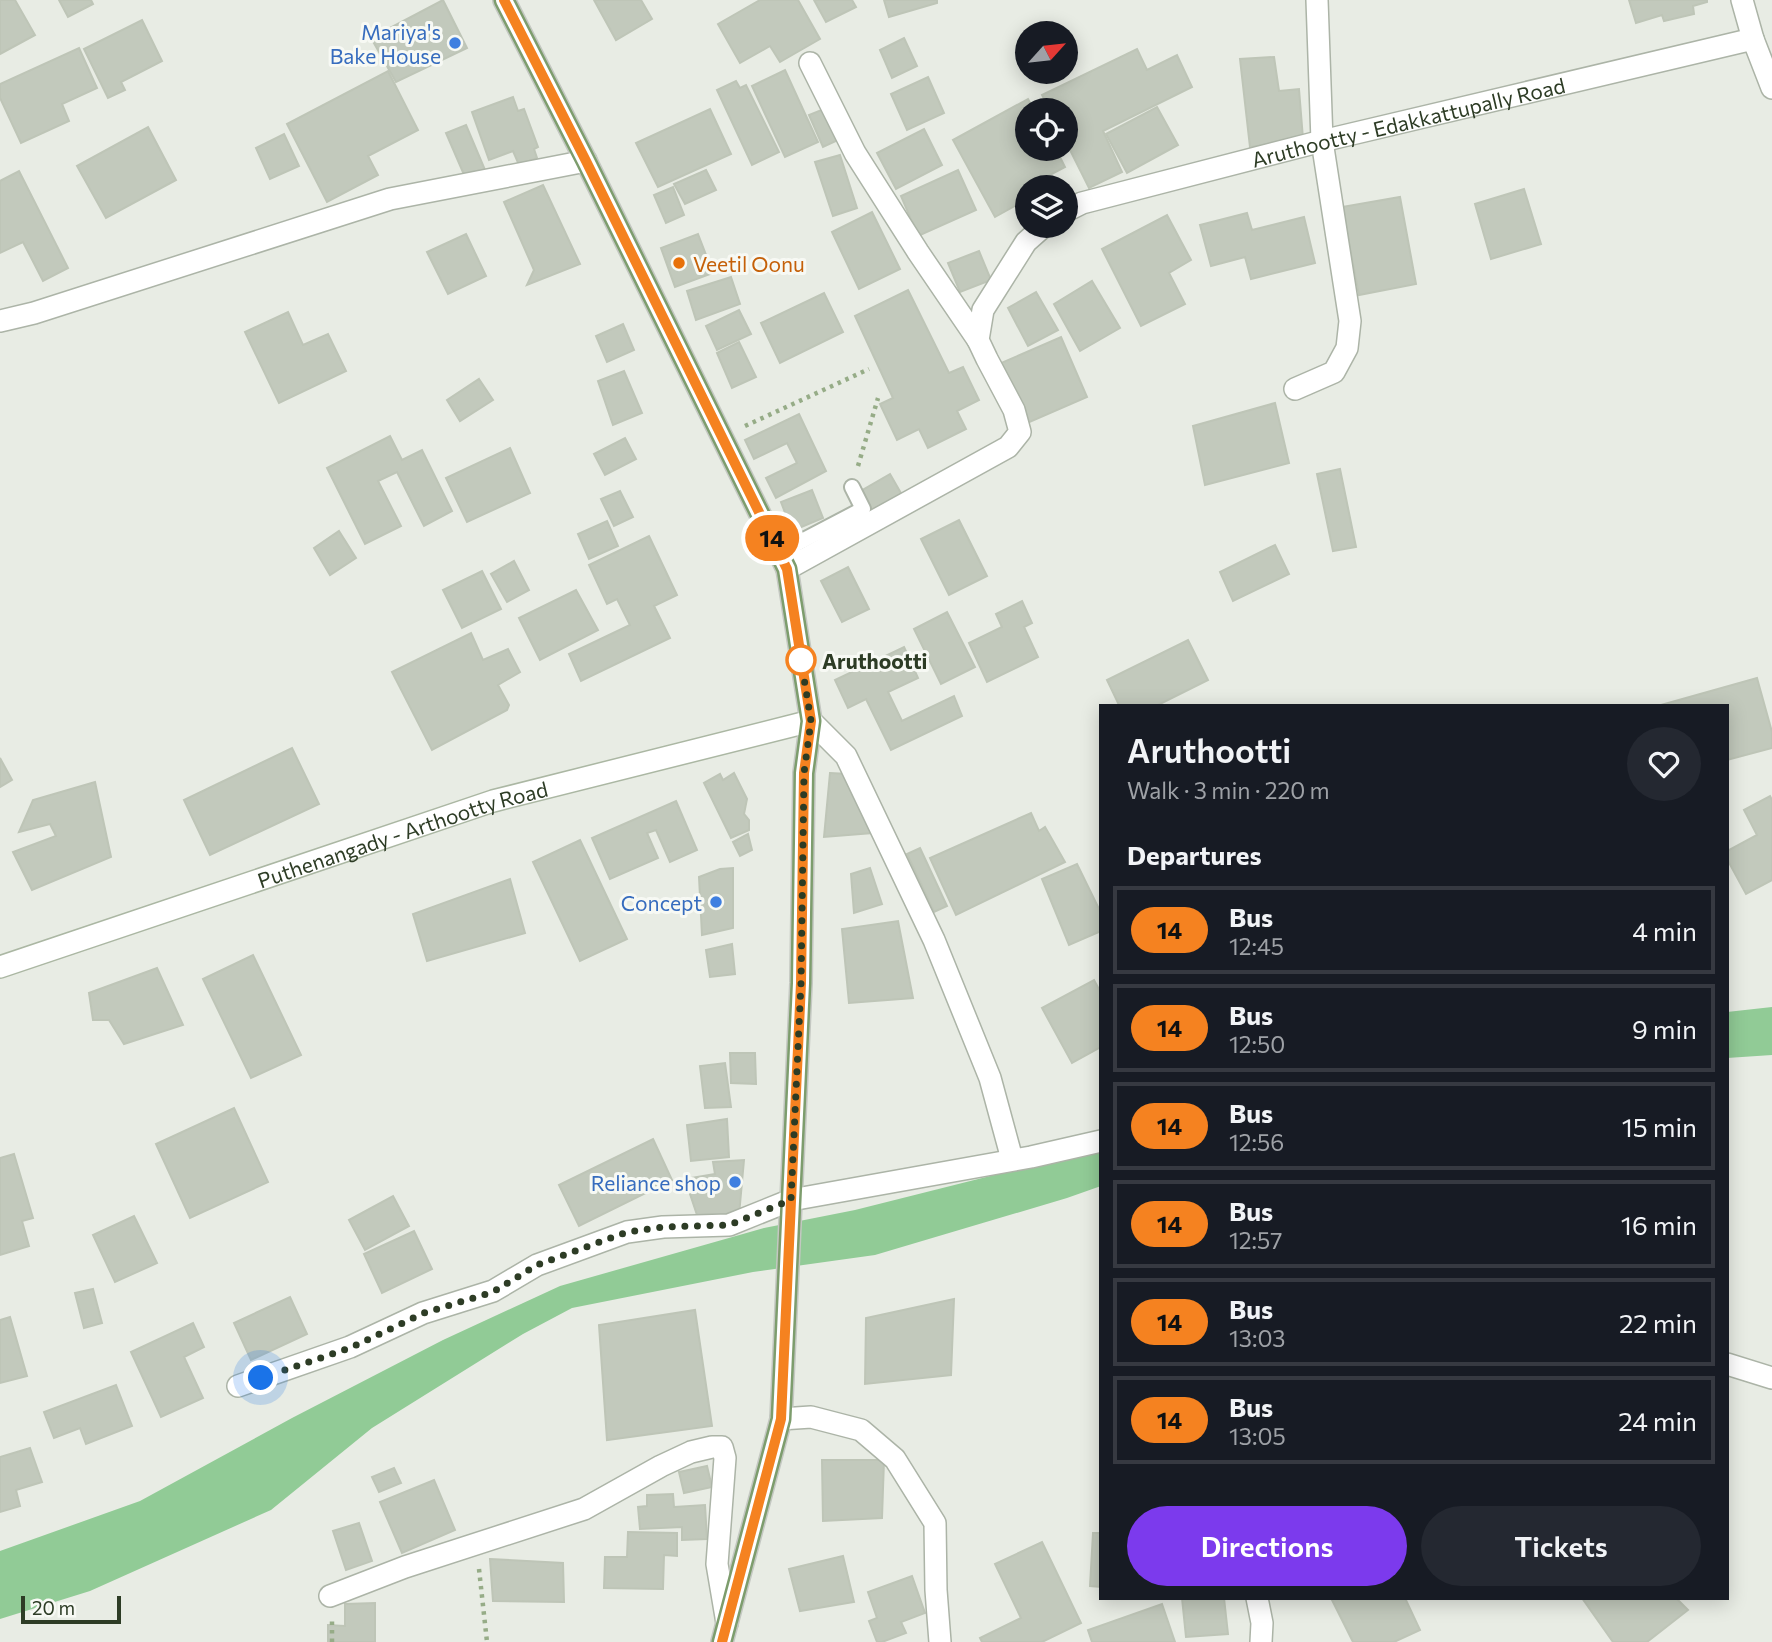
<!DOCTYPE html>
<meta charset="utf-8">
<style>
body{margin:0;font-family:Commissioner,sans-serif;background:#242831;color:#f1f3f6;height:100vh;display:flex;flex-direction:column;font-size:26px;white-space:nowrap}
*{box-sizing:border-box;margin:0}
p{font-size:23px;color:#9ea1a6}
.icon{flex:none;width:38px;height:38px;fill:none;stroke:currentColor;stroke-width:2;stroke-linecap:round;stroke-linejoin:round}
.map{position:relative;flex:1;overflow:hidden}
.panel{position:absolute;left:1099px;top:704px;width:630px;height:896px;display:flex;flex-direction:column;background:#171b24;border-radius:0px;box-shadow:0 4px 18px #0003}
.panel>*{flex:none}
.badge{padding:0 14px;border-radius:23px;font-size:24px;line-height:46px}
.needle{width:46px;rotate:63deg}
.fabs{position:absolute;left:1015px;top:21px;display:grid;gap:14px}
.fabs a{display:grid;place-items:center;width:63px;height:63px;border-radius:50%;background:#171b24;box-shadow:0 4px 18px #0003;font-size:35px}
.scale{position:absolute;left:21px;bottom:18px;width:100px;box-sizing:border-box;padding-left:7px;border:4px solid #2d3c25;border-top:0;font-size:19px;line-height:24px;white-space:nowrap;color:#2d3c25;-webkit-text-stroke:5px #f7f9f4;paint-order:stroke}
.you{position:absolute;width:35px;height:35px;margin:-18px;border:5px solid #fff;border-radius:50%;background:#1a73e8;box-shadow:0 0 0 10px #1a73e833}
.map>.badge{position:absolute;translate:-50% -50%;box-shadow:0 0 0 4px #fff}
h2{padding:0 28px;font-size:26px;line-height:63px}
.round{display:grid;place-items:center;flex:none;width:74px;height:74px;border-radius:37px;background:#242831}
.head{display:flex;align-items:center;justify-content:space-between;height:119px;padding:0 28px}
h1{font-size:33px;font-weight:600;line-height:52px}
.primary-button{display:flex;gap:14px;margin-top:auto;padding:14px 28px}
.primary-button a{flex:1;height:80px;border-radius:42px;background:#7c3aed;color:#fff;font-size:28px;font-weight:600;line-height:80px;text-align:center}
.primary-button a+a{background:#242831;color:#f1f3f6}
ul{padding:0;list-style:none}
li{display:flex;align-items:center;gap:21px;height:88px;margin:0 14px 10px;padding:0 14px;border:4px solid #363941;border-radius:0px}
li div{flex:1}
li b{display:block;font-size:26px}
li em{font-style:normal}
li .badge{min-width:77px;font-weight:700;text-align:center}
.map>svg:first-child{display:block}
.water{fill:#91cb96}
.building{fill:#c2c9bc;stroke:#bec5b7;stroke-width:2}
.lines{fill:none;stroke-linecap:round;stroke-linejoin:round}
.service-casing{stroke:#acb4a7;stroke-width:18}
.minor-casing{stroke:#acb4a7;stroke-width:24}
.tertiary-casing{stroke:#acb4a7;stroke-width:24}
.secondary-casing{stroke:#abb7a3;stroke-width:24}
.primary-casing{stroke:#c4c8c2;stroke-width:24}
.path{stroke:#96ac87;stroke-width:4.5;stroke-dasharray:3.5 5;stroke-linecap:butt}
.service{stroke:#fff;stroke-width:14}
.minor{stroke:#fff;stroke-width:21}
.tertiary{stroke:#fff;stroke-width:21}
.secondary{stroke:#fff;stroke-width:21}
.primary{stroke:#7d9d6d;stroke-width:21}
.line-casing{stroke:#fff;stroke-width:16}
.line{stroke:#f58220;stroke-width:10}
.walk{stroke:#2d3c25;stroke-width:7;stroke-dasharray:0 12.6}
.shop-dot{fill:#3f7fe0;stroke:#f7f9f4;stroke-width:2.5}
.food-dot{fill:#e8710a;stroke:#f7f9f4;stroke-width:2.5}
.stop-dot{fill:#fff;stroke:#f58220;stroke-width:3.5}
.labels{text-anchor:middle;dominant-baseline:central;stroke-width:6;stroke-linejoin:round;paint-order:stroke}
.shop-label{font-size:21px;fill:#366cbe;stroke:#f7f9f4;text-anchor:end}
.street-label{font-size:21px;fill:#2d3c25;stroke:#f7f9f4}
.food-label{font-size:21px;fill:#c56008;stroke:#f7f9f4;text-anchor:start}
.stop-label{font-size:21px;font-weight:bold;fill:#2d3c25;stroke:#f7f9f4;text-anchor:start}
</style>
<div class="map">
<svg width="1772" height="1642" viewBox="0 0 1772 1642">
<rect width="100%" height="100%" fill="#e8ece4"/>
<g class="water">
<path d="M 1772,1007 L 1772,1055 L 1727,1058 L 1727,1012 Z"/>
<path d="M 1101,1150 L 1101,1186 L 1067,1198 L 875,1255 L 753,1272 L 572,1308 L 523,1334 L 372,1428 L 271,1510 L 90,1591 L 0,1619 L 0,1551 L 140,1501 L 292,1418 L 443,1340 L 560,1286 L 764,1228 L 855,1210 L 1050,1161 Z"/>
</g>
<g class="building">
<path d="M 0,0 L 15,0 L 35,35 L 0,54 Z"/>
<path d="M 59,0 L 91,0 L 93,4 L 68,17 Z"/>
<path d="M 443,0 L 467,48 L 396,82 L 371,38 Z"/>
<path d="M 594,0 L 641,0 L 652,19 L 616,40 Z"/>
<path d="M 760,0 L 798,0 L 820,39 L 780,62 L 770,46 L 740,63 L 718,24 Z"/>
<path d="M 814,0 L 852,0 L 856,7 L 826,22 Z"/>
<path d="M 884,0 L 937,0 L 937,3 L 889,17 Z"/>
<path d="M 1629,0 L 1707,0 L 1707,2 L 1693,6 L 1694,14 L 1664,21 L 1662,15 L 1636,23 Z"/>
<path d="M 142,20 L 162,61 L 121,82 L 125,90 L 108,98 L 84,49 Z"/>
<path d="M 904,38 L 917,66 L 892,78 L 880,50 Z"/>
<path d="M 79,48 L 97,88 L 62,104 L 69,121 L 21,143 L 0,98 L 0,84 Z"/>
<path d="M 1137,49 L 1147,70 L 1177,55 L 1192,87 L 1103,131 L 1122,172 L 1089,188 L 1066,142 L 1066,110 L 1050,110 L 1042,95 Z"/>
<path d="M 1274,57 L 1279,91 L 1299,89 L 1303,139 L 1250,147 L 1240,59 Z"/>
<path d="M 785,70 L 818,142 L 785,157 L 752,86 Z"/>
<path d="M 388,71 L 418,130 L 368,156 L 378,175 L 327,202 L 287,124 Z"/>
<path d="M 928,77 L 944,113 L 907,130 L 891,94 Z"/>
<path d="M 736,81 L 740,88 L 746,85 L 779,152 L 752,165 L 717,90 Z"/>
<path d="M 513,97 L 518,111 L 524,109 L 538,147 L 534,149 L 537,158 L 519,165 L 513,151 L 489,160 L 472,112 Z"/>
<path d="M 1028,99 L 1034,110 L 1027,110 L 1027,136 L 1019,141 L 1023,148 L 1027,146 L 1027,149 L 1056,149 L 1065,167 L 1040,180 L 1045,187 L 1027,187 L 1027,199 L 995,217 L 953,140 Z"/>
<path d="M 1157,107 L 1178,145 L 1127,173 L 1106,134 Z"/>
<path d="M 710,109 L 731,154 L 658,187 L 636,143 Z"/>
<path d="M 824,109 L 838,140 L 823,147 L 809,115 Z"/>
<path d="M 466,125 L 485,170 L 465,177 L 446,133 Z"/>
<path d="M 148,127 L 176,180 L 106,218 L 77,166 Z"/>
<path d="M 924,129 L 942,165 L 896,189 L 877,153 Z"/>
<path d="M 284,134 L 299,166 L 270,179 L 256,148 Z"/>
<path d="M 840,155 L 857,208 L 833,216 L 815,162 Z"/>
<path d="M 706,170 L 716,190 L 685,204 L 674,184 Z"/>
<path d="M 958,170 L 976,210 L 918,236 L 901,196 Z"/>
<path d="M 19,171 L 68,268 L 43,281 L 23,242 L 0,253 L 0,181 Z"/>
<path d="M 543,185 L 580,264 L 527,285 L 534,270 L 504,202 Z"/>
<path d="M 673,187 L 684,215 L 666,223 L 654,195 Z"/>
<path d="M 1524,189 L 1541,244 L 1491,259 L 1475,204 Z"/>
<path d="M 1400,197 L 1416,284 L 1359,295 L 1342,207 Z"/>
<path d="M 872,212 L 900,269 L 859,289 L 832,232 Z"/>
<path d="M 1247,213 L 1252,230 L 1304,217 L 1315,263 L 1251,279 L 1245,257 L 1211,266 L 1200,225 Z"/>
<path d="M 1167,215 L 1191,260 L 1169,273 L 1185,304 L 1141,326 L 1102,249 Z"/>
<path d="M 466,234 L 486,276 L 448,294 L 427,252 Z"/>
<path d="M 698,234 L 713,273 L 675,287 L 661,248 Z"/>
<path d="M 979,251 L 991,280 L 960,292 L 948,263 Z"/>
<path d="M 731,277 L 740,304 L 696,320 L 687,291 Z"/>
<path d="M 1092,281 L 1120,328 L 1080,351 L 1054,304 Z"/>
<path d="M 908,290 L 949,373 L 963,367 L 979,400 L 957,411 L 966,429 L 928,448 L 919,429 L 897,440 L 880,404 L 893,398 L 855,316 Z"/>
<path d="M 1036,292 L 1058,330 L 1028,346 L 1008,308 Z"/>
<path d="M 824,293 L 843,332 L 780,363 L 761,323 Z"/>
<path d="M 739,310 L 751,334 L 717,350 L 706,326 Z"/>
<path d="M 288,312 L 303,345 L 328,334 L 346,371 L 279,403 L 245,332 Z"/>
<path d="M 623,324 L 634,350 L 607,362 L 596,336 Z"/>
<path d="M 1061,337 L 1087,397 L 1025,424 L 999,364 Z"/>
<path d="M 739,342 L 756,377 L 732,388 L 717,353 Z"/>
<path d="M 624,371 L 642,413 L 613,425 L 598,381 Z"/>
<path d="M 479,379 L 493,400 L 460,421 L 447,400 Z"/>
<path d="M 1275,403 L 1289,463 L 1205,485 L 1193,426 Z"/>
<path d="M 799,414 L 826,471 L 776,498 L 766,478 L 797,463 L 787,443 L 754,459 L 745,440 Z"/>
<path d="M 390,436 L 402,460 L 422,450 L 452,511 L 424,526 L 397,472 L 378,481 L 401,526 L 365,544 L 327,468 Z"/>
<path d="M 625,438 L 636,459 L 605,475 L 594,454 Z"/>
<path d="M 510,448 L 530,493 L 467,522 L 446,478 Z"/>
<path d="M 1340,469 L 1356,547 L 1333,551 L 1317,474 Z"/>
<path d="M 890,474 L 906,502 L 869,523 L 854,495 Z"/>
<path d="M 812,490 L 823,518 L 792,531 L 781,502 Z"/>
<path d="M 620,491 L 633,517 L 614,526 L 601,499 Z"/>
<path d="M 959,520 L 987,576 L 949,595 L 921,539 Z"/>
<path d="M 607,521 L 618,546 L 589,559 L 578,534 Z"/>
<path d="M 339,531 L 356,558 L 330,575 L 314,548 Z"/>
<path d="M 649,536 L 677,595 L 654,606 L 670,638 L 581,681 L 569,654 L 630,625 L 617,599 L 607,604 L 589,565 Z"/>
<path d="M 1275,545 L 1289,574 L 1233,601 L 1220,572 Z"/>
<path d="M 514,561 L 529,590 L 507,602 L 491,574 Z"/>
<path d="M 848,567 L 869,609 L 842,622 L 821,581 Z"/>
<path d="M 482,571 L 501,609 L 462,628 L 443,590 Z"/>
<path d="M 576,590 L 598,630 L 540,660 L 519,618 Z"/>
<path d="M 1022,601 L 1032,623 L 1024,627 L 1038,657 L 987,682 L 969,643 L 1002,627 L 996,614 Z"/>
<path d="M 947,612 L 975,667 L 941,684 L 914,629 Z"/>
<path d="M 471,633 L 483,660 L 508,649 L 520,672 L 498,685 L 509,705 L 507,710 L 432,750 L 392,672 Z"/>
<path d="M 1188,640 L 1208,680 L 1158,705 L 1119,705 L 1107,680 Z"/>
<path d="M 904,647 L 918,678 L 888,692 L 902,721 L 954,696 L 962,716 L 891,750 L 866,699 L 848,708 L 835,680 Z"/>
<path d="M 1757,678 L 1772,732 L 1772,748 L 1727,760 L 1727,705 L 1661,705 Z"/>
<path d="M 292,748 L 319,804 L 210,855 L 184,800 Z"/>
<path d="M 0,758 L 12,780 L 0,787 Z"/>
<path d="M 734,773 L 747,799 L 744,814 L 749,820 L 749,830 L 731,838 L 704,783 L 720,774 L 723,780 Z"/>
<path d="M 830,773 L 848,774 L 872,833 L 824,837 Z"/>
<path d="M 95,782 L 111,857 L 32,890 L 13,852 L 56,836 L 50,824 L 19,832 L 33,800 Z"/>
<path d="M 1770,796 L 1772,800 L 1772,880 L 1746,894 L 1727,859 L 1727,851 L 1757,835 L 1744,810 Z"/>
<path d="M 676,801 L 697,850 L 670,862 L 656,830 L 647,833 L 658,858 L 610,879 L 592,838 Z"/>
<path d="M 1031,813 L 1039,831 L 1045,827 L 1065,862 L 956,915 L 930,858 Z"/>
<path d="M 748,834 L 752,850 L 740,856 L 733,842 Z"/>
<path d="M 580,840 L 627,939 L 580,961 L 533,862 Z"/>
<path d="M 920,848 L 947,906 L 934,912 L 907,854 Z"/>
<path d="M 1077,864 L 1101,913 L 1101,931 L 1069,945 L 1042,879 Z"/>
<path d="M 733,868 L 733,928 L 702,935 L 699,877 L 720,869 Z"/>
<path d="M 870,868 L 882,904 L 854,913 L 851,874 Z"/>
<path d="M 510,879 L 525,933 L 427,961 L 413,914 Z"/>
<path d="M 898,921 L 913,998 L 849,1003 L 842,929 Z"/>
<path d="M 732,944 L 735,974 L 710,977 L 706,950 Z"/>
<path d="M 253,955 L 301,1055 L 251,1078 L 203,979 Z"/>
<path d="M 157,968 L 183,1025 L 124,1044 L 109,1020 L 93,1020 L 89,993 Z"/>
<path d="M 1094,980 L 1101,993 L 1101,1047 L 1072,1063 L 1042,1008 Z"/>
<path d="M 730,1053 L 755,1053 L 756,1084 L 731,1083 Z"/>
<path d="M 725,1063 L 731,1107 L 705,1108 L 700,1066 Z"/>
<path d="M 234,1108 L 268,1182 L 190,1218 L 156,1144 Z"/>
<path d="M 727,1119 L 729,1157 L 691,1161 L 687,1125 Z"/>
<path d="M 653,1139 L 672,1180 L 579,1226 L 559,1185 Z"/>
<path d="M 14,1154 L 33,1218 L 22,1221 L 29,1246 L 0,1255 L 0,1158 Z"/>
<path d="M 744,1160 L 739,1215 L 698,1218 L 685,1179 L 715,1174 L 713,1162 Z"/>
<path d="M 393,1196 L 409,1226 L 365,1250 L 349,1220 Z"/>
<path d="M 134,1216 L 157,1263 L 115,1282 L 93,1235 Z"/>
<path d="M 414,1231 L 432,1269 L 382,1293 L 364,1254 Z"/>
<path d="M 93,1289 L 102,1323 L 84,1328 L 75,1293 Z"/>
<path d="M 290,1297 L 307,1334 L 251,1360 L 234,1323 Z"/>
<path d="M 954,1299 L 951,1375 L 865,1384 L 866,1318 Z"/>
<path d="M 695,1310 L 712,1426 L 607,1440 L 599,1325 Z"/>
<path d="M 10,1317 L 27,1376 L 0,1383 L 0,1320 Z"/>
<path d="M 193,1323 L 204,1347 L 184,1357 L 203,1398 L 161,1417 L 131,1352 Z"/>
<path d="M 116,1385 L 132,1426 L 86,1444 L 80,1428 L 54,1438 L 44,1412 Z"/>
<path d="M 30,1448 L 42,1482 L 16,1490 L 20,1506 L 0,1512 L 0,1457 Z"/>
<path d="M 822,1460 L 884,1460 L 882,1518 L 823,1521 Z"/>
<path d="M 707,1466 L 712,1487 L 684,1493 L 679,1472 Z"/>
<path d="M 394,1468 L 401,1483 L 379,1492 L 372,1477 Z"/>
<path d="M 434,1480 L 455,1530 L 402,1553 L 380,1502 Z"/>
<path d="M 673,1494 L 674,1507 L 705,1505 L 707,1539 L 682,1540 L 682,1527 L 640,1529 L 638,1507 L 647,1506 L 647,1495 Z"/>
<path d="M 359,1523 L 372,1561 L 346,1570 L 333,1531 Z"/>
<path d="M 628,1532 L 677,1533 L 677,1556 L 664,1555 L 663,1589 L 604,1588 L 605,1557 L 627,1557 Z"/>
<path d="M 1093,1533 L 1101,1533 L 1101,1587 L 1090,1586 Z"/>
<path d="M 1042,1542 L 1081,1623 L 1042,1642 L 982,1642 L 980,1638 L 1021,1618 L 995,1564 Z"/>
<path d="M 843,1556 L 854,1602 L 800,1611 L 789,1569 Z"/>
<path d="M 490,1559 L 563,1563 L 564,1602 L 493,1601 Z"/>
<path d="M 912,1576 L 925,1613 L 901,1622 L 906,1633 L 882,1642 L 877,1642 L 869,1621 L 877,1618 L 868,1592 Z"/>
<path d="M 1182,1598 L 1224,1598 L 1228,1634 L 1186,1637 Z"/>
<path d="M 1331,1598 L 1405,1598 L 1420,1630 L 1394,1642 L 1353,1642 Z"/>
<path d="M 1582,1598 L 1676,1598 L 1688,1610 L 1647,1642 L 1613,1642 Z"/>
<path d="M 375,1603 L 375,1642 L 328,1642 L 328,1625 L 345,1626 L 345,1604 Z"/>
<path d="M 1162,1604 L 1175,1642 L 1092,1642 L 1088,1630 Z"/>
</g>
<g class="lines">
<g class="service-casing">
<path id="service" d="M 779,553 L 863,509 L 852,487"/>
</g>
<g class="minor-casing">
<g id="minor">
<path d="M 810,63 L 855,153 L 918,252 L 978,340"/>
<path id="s1" d="M 1066,211 L 1082,203 L 1322,141 L 1753,39 L 1772,88"/>
<path d="M 0,321 L 34,313 L 390,199 L 586,161"/>
<path d="M 1295,389 L 1334,372 L 1347,348 L 1350,321 L 1322,141 L 1317,0"/>
<path d="M 787,569 L 1008,447 L 1020,432 L 1014,410 L 987,359 L 978,340 L 983,310 L 1026,242 L 1044,226"/>
<path d="M 811,721 L 846,756 L 934,940 L 990,1078 L 1012,1159"/>
<path d="M 1727,1364 L 1772,1378"/>
<path d="M 238,1386 L 350,1347 L 423,1313 L 493,1291 L 537,1265 L 627,1232 L 663,1227 L 729,1225 L 791,1200 L 1031,1157 L 1101,1141"/>
<path d="M 781,1419 L 811,1417 L 861,1430 L 895,1459 L 935,1523 L 936,1590 L 940,1642"/>
<path d="M 330,1596 L 405,1567 L 584,1509 L 661,1466 L 691,1452 L 712,1447 L 722,1447 L 725,1458 L 717,1564 L 727,1623"/>
<path d="M 1257,1598 L 1262,1623 L 1261,1642"/>
</g>
</g>
<g class="tertiary-casing">
<path id="tertiary" d="M 1742,0 L 1753,39"/>
</g>
<g class="secondary-casing">
<g id="secondary">
<path id="s2" d="M 0,967 L 493,801 L 811,721"/>
</g>
</g>
<g class="primary-casing">
<path id="primary" d="M 504,0 L 586,161 L 787,569 L 811,721 L 804,773 L 801,983 L 781,1419 L 722,1642"/>
</g>
<g class="path">
<path d="M 745,426 L 869,369"/>
<path d="M 858,466 L 878,398"/>
<path d="M 479,1569 L 487,1642"/>
<path d="M 332,1642 L 332,1621"/>
</g>
<use href="#service" class="service"/>
<use href="#minor" class="minor"/>
<use href="#tertiary" class="tertiary"/>
<use href="#secondary" class="secondary"/>
<use href="#primary" class="primary"/>
</g>
<g class="lines">
<g class="line-casing">
<path id="line" d="M 504,0 L 586,161 L 787,569 L 811,721 L 804,773 L 801,983 L 781,1419 L 722,1642"/>
</g>
<use href="#line" class="line"/>
<path class="walk" d="M 261,1378 L 350,1348 L 424,1313 L 493,1292 L 537,1265 L 627,1232 L 663,1227 L 729,1225 L 791,1200 L 801,983 L 804,773 L 811,721 L 801,660"/>
</g>
<g class="shop-dot">
<circle cx="455" cy="43" r="7"/>
<circle cx="716" cy="902" r="7"/>
<circle cx="735" cy="1182" r="7"/>
</g>
<circle class="food-dot" cx="679" cy="263" r="7"/>
<circle class="stop-dot" cx="801" cy="660" r="14"/>
<g class="labels">
<g class="shop-label">
<text x="441" y="31">Mariya's<tspan x="441" dy="24">Bake House</tspan></text>
<text x="702" y="902">Concept</text>
<text x="721" y="1182">Reliance shop</text>
</g>
<g class="street-label">
<text stroke="none"><textPath href="#s1" startOffset="354">Aruthootty - Edakkattupally Road</textPath></text>
<text stroke="none"><textPath href="#s2" startOffset="424">Puthenangady - Arthootty Road</textPath></text>
</g>
<g class="food-label">
<text x="693" y="263">Veetil Oonu</text>
</g>
<g class="stop-label">
<text x="822" y="660">Aruthootti</text>
</g>
</g>
</svg>
<div class="fabs">
<a><svg class="needle" viewBox="-14 -14 28 28"><path d="M0-13l5 13h-10z" fill="#e53935"/><path d="M0 13l5-13h-10z" fill="#9ea1a6"/></svg></a>
<a><svg class="icon" aria-label="locate" viewBox="0 0 24 24"><circle cx="12" cy="12" r="6"/><path d="M12 2v4M12 18v4M2 12h4M18 12h4"/></svg></a>
<a><svg class="icon" aria-label="layers" viewBox="0 0 24 24"><path d="M12 4l9 5-9 5-9-5zM3 14l9 5 9-5"/></svg></a>
</div>
<div class="scale">20 m</div>
<div class="you" style="left:261px;top:1378px"></div>
<b class="badge" style="left:772px;top:538px;background:#f58220;color:#111">14</b>
<section class="panel">
<div class="head"><div><h1>Aruthootti</h1><p>Walk · 3 min · 220 m</p></div><a class="round"><svg class="icon" aria-label="heart" viewBox="0 0 24 24"><path d="M12 20l-8-8c-3-5 5-10 8-4 3-6 11-1 8 4z"/></svg></a></div>
<h2>Departures</h2>
<ul>
<li><span class="badge" style="background:#f58220;color:#111">14</span><div><b>Bus</b><p>12:45</p></div><em>4 min</em></li>
<li><span class="badge" style="background:#f58220;color:#111">14</span><div><b>Bus</b><p>12:50</p></div><em>9 min</em></li>
<li><span class="badge" style="background:#f58220;color:#111">14</span><div><b>Bus</b><p>12:56</p></div><em>15 min</em></li>
<li><span class="badge" style="background:#f58220;color:#111">14</span><div><b>Bus</b><p>12:57</p></div><em>16 min</em></li>
<li><span class="badge" style="background:#f58220;color:#111">14</span><div><b>Bus</b><p>13:03</p></div><em>22 min</em></li>
<li><span class="badge" style="background:#f58220;color:#111">14</span><div><b>Bus</b><p>13:05</p></div><em>24 min</em></li>
</ul>
<div class="primary-button"><a>Directions</a><a>Tickets</a></div>
</section>
</div>
